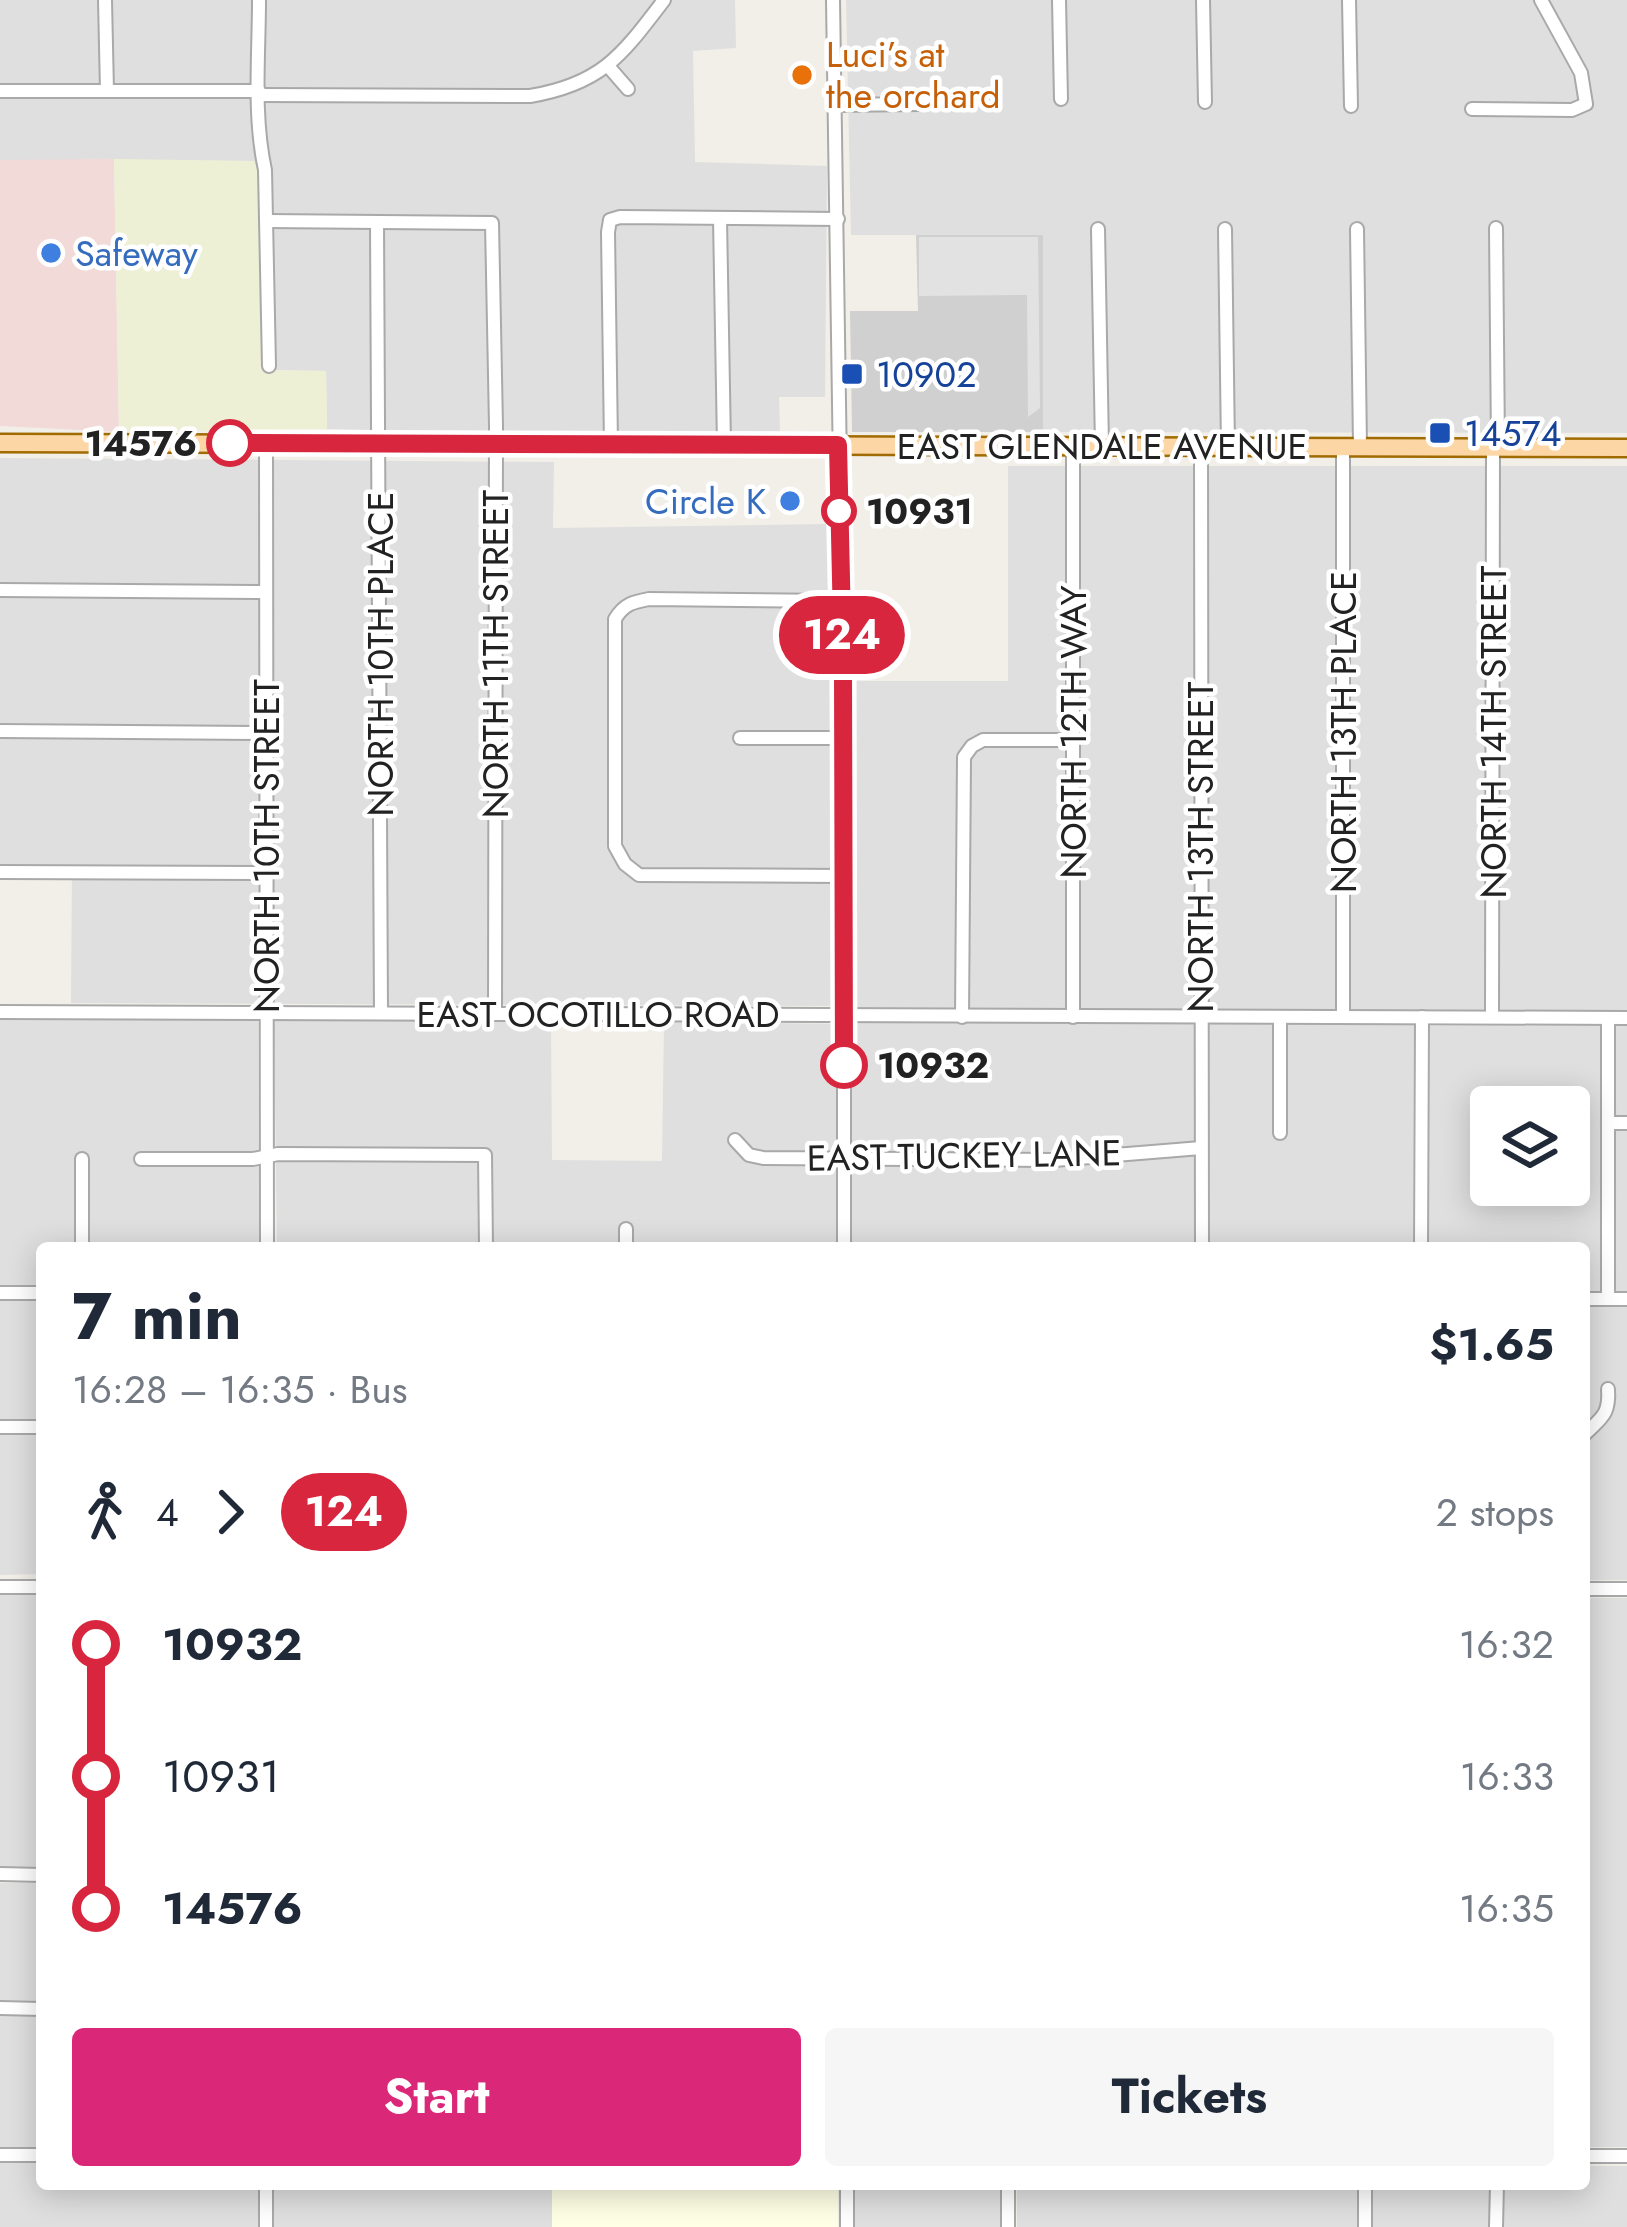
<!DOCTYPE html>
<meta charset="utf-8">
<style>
body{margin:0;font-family:Jost,sans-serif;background:#f6f6f7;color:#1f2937;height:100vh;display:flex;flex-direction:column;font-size:45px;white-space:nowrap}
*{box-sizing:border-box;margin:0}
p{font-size:39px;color:#747a83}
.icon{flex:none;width:66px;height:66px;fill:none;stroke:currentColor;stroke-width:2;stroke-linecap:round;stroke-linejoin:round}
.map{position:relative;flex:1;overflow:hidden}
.details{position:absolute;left:36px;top:1242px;width:1554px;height:948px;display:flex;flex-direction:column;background:#fff;border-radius:12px;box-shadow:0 6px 30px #0003}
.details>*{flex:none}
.badge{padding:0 24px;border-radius:39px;font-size:42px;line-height:78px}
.fabs{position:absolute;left:1470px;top:1086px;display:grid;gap:24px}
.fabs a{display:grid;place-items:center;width:120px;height:120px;border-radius:12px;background:#fff;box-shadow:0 6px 30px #0003;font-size:60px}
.map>.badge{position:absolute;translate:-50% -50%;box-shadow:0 0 0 6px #fff}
.legs{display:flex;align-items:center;gap:18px;height:132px;padding:0 36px;font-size:39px}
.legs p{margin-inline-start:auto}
.overview{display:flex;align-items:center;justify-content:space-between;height:204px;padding:0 36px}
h1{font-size:66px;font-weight:700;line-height:90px}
.button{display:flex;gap:24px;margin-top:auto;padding:24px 36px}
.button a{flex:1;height:138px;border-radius:12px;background:#db2777;color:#fff;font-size:48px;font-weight:700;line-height:138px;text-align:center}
.button a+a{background:#f6f6f7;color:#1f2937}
ul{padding:0 36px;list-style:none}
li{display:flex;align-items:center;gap:42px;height:132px;font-size:45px}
li i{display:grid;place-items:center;width:18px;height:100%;margin:0 15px;background:currentColor}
li i::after{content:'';width:30px;height:30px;margin:-15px;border:9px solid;border-radius:50%;background:#fff}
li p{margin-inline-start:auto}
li:first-child i{background:linear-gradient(#0000 50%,currentColor 0)}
li:last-child i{background:linear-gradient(currentColor 50%,#0000 0)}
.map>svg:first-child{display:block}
.residential{fill:#e0dfdf;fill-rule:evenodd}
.commercial{fill:#f2dad9}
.education{fill:#ffffe5}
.religious{fill:#d0d0d0}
.farmland{fill:#eef0d5}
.parking{fill:#e2e2e2}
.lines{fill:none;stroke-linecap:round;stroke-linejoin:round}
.minor-casing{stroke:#a9a9a9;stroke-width:16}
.major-casing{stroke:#a06b00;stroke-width:21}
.minor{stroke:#fff;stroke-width:12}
.major{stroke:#fcd6a4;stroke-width:16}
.line-1-casing{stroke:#fff;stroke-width:27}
.line-1{stroke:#d7263d;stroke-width:18}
.food-dot{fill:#e8710a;stroke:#fff;stroke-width:4.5}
.shop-dot{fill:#3f7fe0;stroke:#fff;stroke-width:4.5}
.transit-dot{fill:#1a4fb4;stroke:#fff;stroke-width:4.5}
.stop-1-dot{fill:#fff;stroke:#d7263d;stroke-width:6}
.labels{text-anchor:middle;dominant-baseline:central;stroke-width:9;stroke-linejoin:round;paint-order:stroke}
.food-label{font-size:36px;fill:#c56008;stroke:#fff;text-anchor:start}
.shop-label{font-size:36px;fill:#366cbe;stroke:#fff;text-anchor:start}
.transit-label{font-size:36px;fill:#164399;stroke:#fff;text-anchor:start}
.stop-label{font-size:36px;font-weight:bold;fill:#222;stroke:#fff;text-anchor:start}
.street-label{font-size:36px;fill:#222;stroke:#fff}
</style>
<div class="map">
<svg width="1627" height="2227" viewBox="0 0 1627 2227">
<rect width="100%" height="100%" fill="#f2efe9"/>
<g class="residential">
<path d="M 0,0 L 252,0 L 255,160 L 266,161 L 265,0 L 735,0 L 736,48 L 693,51 L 695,162 L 827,166 L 825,397 L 779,397 L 780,431 L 536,434 L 327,429 L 326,371 L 264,370 L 261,188 L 255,161 L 0,160 Z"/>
<path d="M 846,0 L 1627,0 L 1627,433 L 1043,432 L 1042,235 L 851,235 Z"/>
<path d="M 0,458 L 554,462 L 553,528 L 827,524 L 834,943 L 833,1006 L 71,1003 L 72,865 L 0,865 Z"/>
<path d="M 1008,466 L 1627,466 L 1627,1013 L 1414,1013 L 1413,1248 L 277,1248 L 274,1019 L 551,1021 L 552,1160 L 662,1161 L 664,1022 L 852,1024 L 848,1013 L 848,681 L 1008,681 Z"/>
<path d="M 0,1020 L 258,1020 L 259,1248 L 42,1248 L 42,1420 L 0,1420 Z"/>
<path d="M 1627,1025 L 1627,1580 L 1584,1580 L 1584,1248 L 1429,1248 L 1429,1026 ZM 1491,1107 L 1569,1107 L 1569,1185 L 1491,1185 Z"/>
<path d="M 0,1435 L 42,1435 L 42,1574 L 0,1575 Z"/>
<path d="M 42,1594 L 42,1868 L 0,1867 L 0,1595 Z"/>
<rect x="1584" y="1598" width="43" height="549"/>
<path d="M 0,1883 L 42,1883 L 42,2184 L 552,2184 L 552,2227 L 0,2227 Z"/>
<path d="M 1584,2166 L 1627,2166 L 1627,2227 L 1017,2227 L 1017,2184 L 1584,2184 Z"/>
<rect x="854" y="2184" width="146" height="43"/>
</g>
<path class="commercial" d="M 114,159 L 119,432 L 0,426 L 0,160 Z"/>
<rect class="education" x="552" y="2184" width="286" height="43"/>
<path class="religious" d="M 916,235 L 1043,235 L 1043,432 L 852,432 L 850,311 L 918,311 Z"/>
<path class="farmland" d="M 114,159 L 255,161 L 261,188 L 264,370 L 326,371 L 327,429 L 119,432 Z"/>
<path class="parking" d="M 919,237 L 1038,237 L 1040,408 L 1028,417 L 1027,295 L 919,296 Z"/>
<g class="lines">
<g class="minor-casing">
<g id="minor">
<path d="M 105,0 L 107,91"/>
<path d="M 259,0 C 259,56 253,115 265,170 L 269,366"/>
<path d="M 833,0 L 844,738 L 844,1248"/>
<path d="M 1059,0 L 1061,99"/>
<path d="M 1203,0 L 1205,102"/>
<path d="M 1349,0 L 1351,106"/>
<path d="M 608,66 L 628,89"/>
<path d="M 0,91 L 259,91"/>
<path d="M 259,95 L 530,96 C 602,84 622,55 664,0"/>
<path d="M 836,105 L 919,104 L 939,97"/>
<path d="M 1472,109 L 1572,110 L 1586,104 L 1581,73 L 1541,0"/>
<path d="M 720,218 L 724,445"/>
<path d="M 267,221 L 492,223 L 496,426 L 495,1014"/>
<path d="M 377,222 L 381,1013"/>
<path d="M 1496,228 L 1498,447"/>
<path d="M 1098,229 L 1102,446"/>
<path d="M 1225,229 L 1228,447"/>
<path d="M 1357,229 L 1360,446"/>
<path d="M 266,443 L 267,1248"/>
<path d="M 611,444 L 608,232 L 610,220 L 620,217 L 838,219"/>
<path d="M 1201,446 L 1202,1248"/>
<path d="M 1343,446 L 1343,1017"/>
<path d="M 0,590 L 266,592"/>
<path d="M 840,601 L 649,599 C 633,602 624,604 615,619 L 615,846 L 625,864 L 639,875 L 844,876"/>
<path d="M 0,731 L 266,733"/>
<path d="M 740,738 L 844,738"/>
<path d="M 0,872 L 266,873"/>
<path d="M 0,1012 L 1627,1018"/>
<path d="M 962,1017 L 964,757 L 972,746 L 983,740 L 1073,740"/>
<path d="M 1073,1017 L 1073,446"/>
<path d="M 1280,1017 L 1280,1133"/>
<path d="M 1492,1017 L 1493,447"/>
<path d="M 1608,1123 L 1627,1123"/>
<path d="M 735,1140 L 749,1155 L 763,1158 L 1054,1160 L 1201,1148"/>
<path d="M 82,1159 L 82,1248"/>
<path d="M 141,1159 L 253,1159 L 278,1154 L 485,1155 L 486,1248"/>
<path d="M 626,1229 L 626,1248"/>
<path d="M 1421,1248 L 1422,1017"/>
<path d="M 0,1293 L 42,1293"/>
<path d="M 1584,1299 L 1627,1299"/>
<path d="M 1608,1299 L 1608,1018"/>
<path d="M 0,1427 L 42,1427"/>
<path d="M 1584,1435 C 1601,1418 1610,1415 1608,1389"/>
<path d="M 0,1587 L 42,1587"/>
<path d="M 1584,1589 L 1627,1589"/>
<path d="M 0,1874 L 42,1875"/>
<path d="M 0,2008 L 42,2009"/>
<path d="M 0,2155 L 42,2155"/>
<path d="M 1584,2156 L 1627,2156"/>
<path d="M 266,2184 L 266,2227"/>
<path d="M 1008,2184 L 1008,2227"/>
<path d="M 1365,2184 L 1365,2227"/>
<path d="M 847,2227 L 847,2184"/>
<path d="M 1496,2227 L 1497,2184"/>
</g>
</g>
<g class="major-casing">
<path id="major" d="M 0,443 L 1627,448"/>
</g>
<use href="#minor" class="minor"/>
<use href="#major" class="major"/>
</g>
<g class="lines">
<g class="line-1-casing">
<path id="line-1" d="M 230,443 L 838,445 L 843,668 L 844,1065"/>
</g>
<use href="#line-1" class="line-1"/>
</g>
<circle class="food-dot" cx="802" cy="75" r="12"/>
<g class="shop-dot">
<circle cx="51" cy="253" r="12"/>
<circle cx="790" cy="501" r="12"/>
</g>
<g class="transit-dot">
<rect x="840" y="362" width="24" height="24" rx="6"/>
<rect x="1428" y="421" width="24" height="24" rx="6"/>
</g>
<g class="stop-1-dot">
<circle cx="230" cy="443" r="21"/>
<circle cx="839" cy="511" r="15"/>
<circle cx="844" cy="1065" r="21"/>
</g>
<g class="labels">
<g class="food-label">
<text x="826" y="54">Luci’s at<tspan x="826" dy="41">the orchard</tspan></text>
</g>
<g class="shop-label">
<text x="75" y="253">Safeway</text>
<text x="766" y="501" text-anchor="end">Circle K</text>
</g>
<g class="transit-label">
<text x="876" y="374">10902</text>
<text x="1464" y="433">14574</text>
</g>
<g class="stop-label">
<text x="197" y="443" text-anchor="end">14576</text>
<text x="866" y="511">10931</text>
<text x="877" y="1065">10932</text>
</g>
<g class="street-label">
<text x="1102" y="446">EAST GLENDALE AVENUE</text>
<text transform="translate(380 654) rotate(-90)">NORTH 10TH PLACE</text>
<text transform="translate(495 654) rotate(-90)">NORTH 11TH STREET</text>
<text transform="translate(1073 732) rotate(-90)">NORTH 12TH WAY</text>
<text transform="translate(1343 732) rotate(-90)">NORTH 13TH PLACE</text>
<text transform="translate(1493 732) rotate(-90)">NORTH 14TH STREET</text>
<text transform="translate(266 846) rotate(-90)">NORTH 10TH STREET</text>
<text transform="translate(1200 847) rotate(-90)">NORTH 13TH STREET</text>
<text x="598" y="1014">EAST OCOTILLO ROAD</text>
<text transform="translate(964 1155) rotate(-1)">EAST TUCKEY LANE</text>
</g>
</g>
</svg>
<div class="fabs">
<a><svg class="icon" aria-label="layers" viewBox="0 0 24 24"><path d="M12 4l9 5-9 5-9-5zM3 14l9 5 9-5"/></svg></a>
</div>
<b class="badge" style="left:842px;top:635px;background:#d7263d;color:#fff">124</b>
<section class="details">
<div class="overview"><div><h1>7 min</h1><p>16:28 – 16:35 · Bus</p></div><b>$1.65</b></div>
<div class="legs"><svg class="icon" aria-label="walk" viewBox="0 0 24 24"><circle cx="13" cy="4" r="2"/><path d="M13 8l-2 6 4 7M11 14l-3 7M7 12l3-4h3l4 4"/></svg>4<svg class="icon" aria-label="forward" viewBox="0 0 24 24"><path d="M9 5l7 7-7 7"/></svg><b class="badge" style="background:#d7263d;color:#fff">124</b><p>2 stops</p></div>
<ul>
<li><i style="color:#d7263d"></i><b>10932</b><p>16:32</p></li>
<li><i style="color:#d7263d"></i><span>10931</span><p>16:33</p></li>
<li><i style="color:#d7263d"></i><b>14576</b><p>16:35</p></li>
</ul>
<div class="button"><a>Start</a><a>Tickets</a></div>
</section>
</div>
